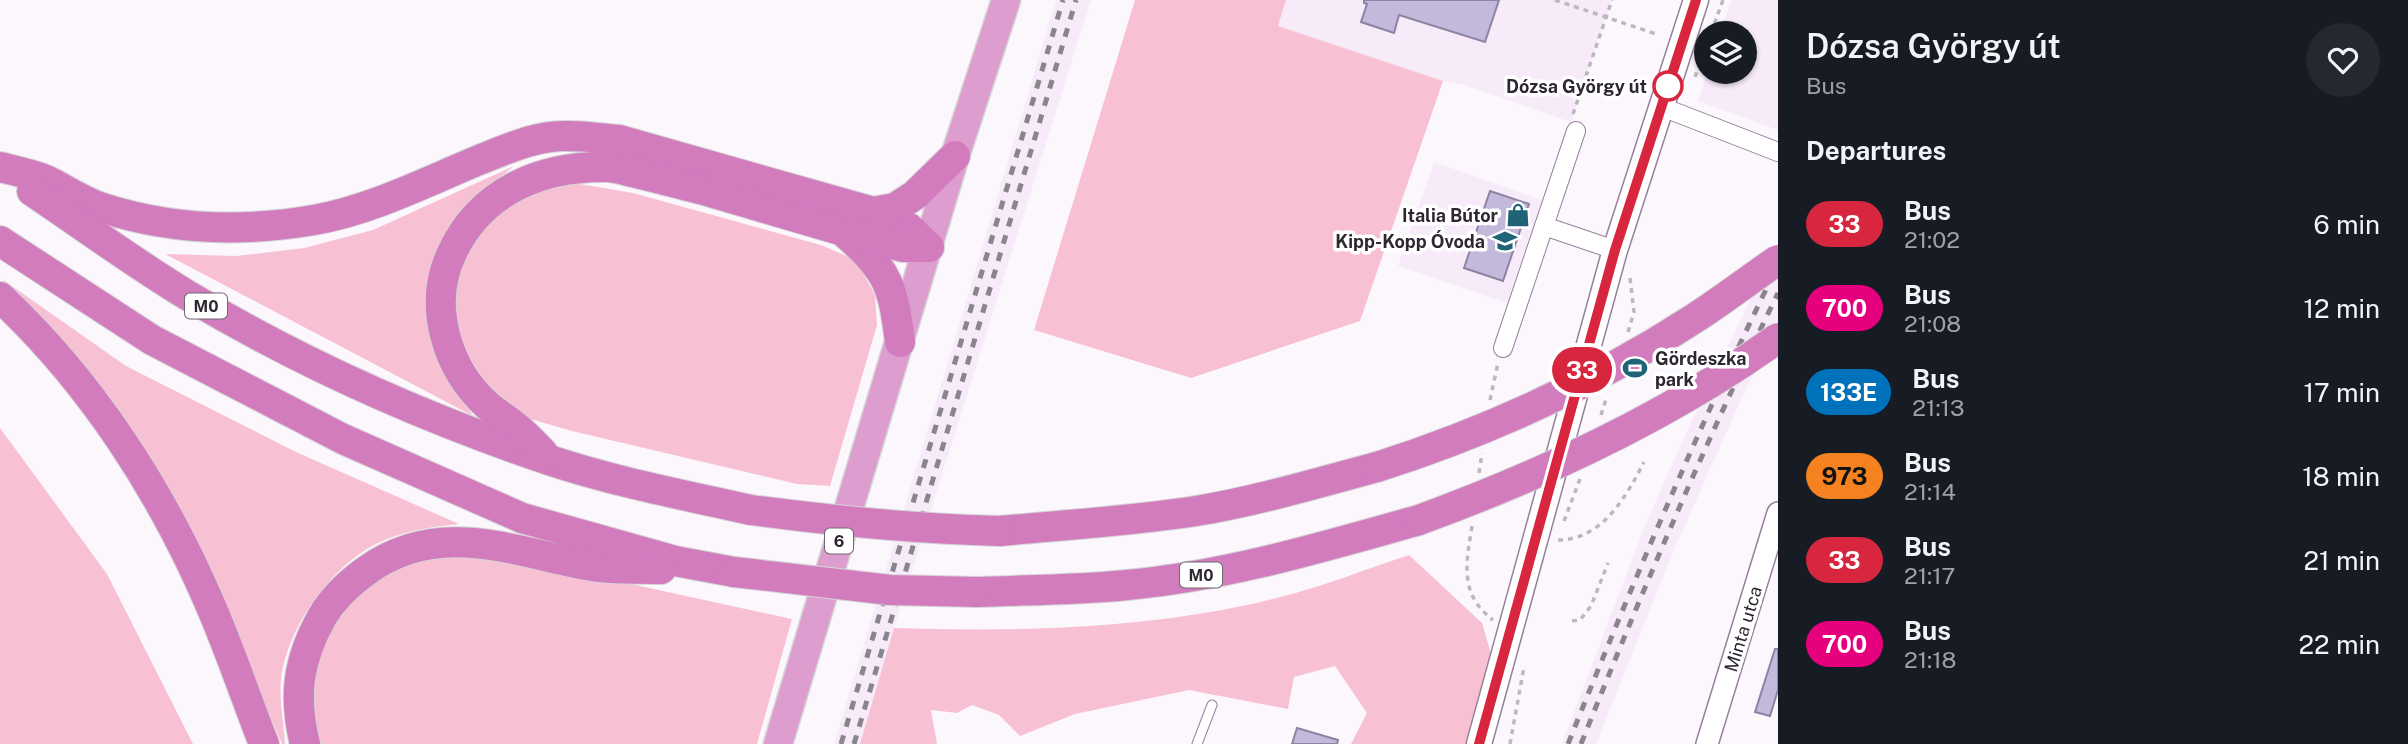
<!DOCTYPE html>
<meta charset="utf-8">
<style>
body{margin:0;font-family:"Public Sans",sans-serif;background:#242831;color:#f1f3f6;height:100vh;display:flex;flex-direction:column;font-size:26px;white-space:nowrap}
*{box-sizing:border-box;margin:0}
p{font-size:23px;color:#9ea1a6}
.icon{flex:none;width:38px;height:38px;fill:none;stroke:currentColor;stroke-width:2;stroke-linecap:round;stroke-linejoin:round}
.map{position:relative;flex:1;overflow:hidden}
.drawer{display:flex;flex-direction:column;background:#171b24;width:630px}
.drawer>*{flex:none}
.badge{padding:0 14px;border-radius:23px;font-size:24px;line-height:46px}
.buttons{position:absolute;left:1694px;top:21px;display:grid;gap:14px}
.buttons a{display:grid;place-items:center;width:63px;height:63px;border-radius:50%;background:#171b24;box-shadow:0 2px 5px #0004;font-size:35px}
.map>.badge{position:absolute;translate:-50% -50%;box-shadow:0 0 0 4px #fff}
h2{padding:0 28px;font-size:26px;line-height:63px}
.round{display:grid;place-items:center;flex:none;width:74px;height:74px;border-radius:37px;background:#242831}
.overview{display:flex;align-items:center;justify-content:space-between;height:119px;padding:0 28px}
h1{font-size:33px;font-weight:600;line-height:52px}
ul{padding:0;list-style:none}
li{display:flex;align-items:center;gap:21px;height:84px;padding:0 28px}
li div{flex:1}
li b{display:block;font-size:26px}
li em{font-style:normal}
li .badge{min-width:77px;font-weight:700;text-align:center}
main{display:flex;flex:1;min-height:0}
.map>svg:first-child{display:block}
.built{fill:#f7ebfa}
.green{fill:#f8c1d3}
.building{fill:#c3b9db;stroke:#8d83a3;stroke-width:2}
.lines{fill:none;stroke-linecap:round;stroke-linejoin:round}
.service-casing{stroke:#95809c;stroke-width:11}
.minor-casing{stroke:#95809c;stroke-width:20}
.tertiary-casing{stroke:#95809c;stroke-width:24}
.secondary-casing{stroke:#95809c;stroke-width:27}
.primary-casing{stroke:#d5d4d6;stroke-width:31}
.trunk-casing{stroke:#d5d4d6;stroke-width:32}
.path{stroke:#bdb7bf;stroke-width:3.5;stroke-dasharray:5 5;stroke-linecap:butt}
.service{stroke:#fff;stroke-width:9}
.minor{stroke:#fff;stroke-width:18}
.tertiary{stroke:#fff;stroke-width:21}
.secondary{stroke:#fff;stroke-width:24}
.primary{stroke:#dd9dce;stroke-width:28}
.trunk{stroke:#d27cbe;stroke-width:30}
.rail{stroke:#8a848d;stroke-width:5;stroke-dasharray:9 9;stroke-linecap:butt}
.trunk-bridge-casing{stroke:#d5d4d6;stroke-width:32;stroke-linecap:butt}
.trunk-bridge{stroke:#d27cbe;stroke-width:30}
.line-casing{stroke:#fff;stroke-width:16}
.line{stroke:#d7263d;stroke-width:10}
.stop-dot{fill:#fff;stroke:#d7263d;stroke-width:3.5}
.labels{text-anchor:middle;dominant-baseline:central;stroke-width:7;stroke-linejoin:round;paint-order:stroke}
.shield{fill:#fff;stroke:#6d676f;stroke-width:2}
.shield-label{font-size:16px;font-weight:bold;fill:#2e2631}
.stop-label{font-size:18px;font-weight:bold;fill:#2e2631;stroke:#fff;text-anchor:end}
.poi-label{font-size:18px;font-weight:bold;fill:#2e2631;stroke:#fff;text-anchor:end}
.street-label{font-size:18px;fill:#2e2631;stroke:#fff}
</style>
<main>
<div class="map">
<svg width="1778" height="744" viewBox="0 0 1778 744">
<rect width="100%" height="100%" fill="#fbf7fd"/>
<g class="built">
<path d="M 1056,0 L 1091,0 L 894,628 L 860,744 L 834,744 Z"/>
<path d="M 1286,0 L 1612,0 L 1571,122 L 1461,84 L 1443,81 L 1278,26 Z"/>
<path d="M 1731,0 L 1778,0 L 1778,130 L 1698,101 L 1708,72 L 1745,72 L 1745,33 L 1720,33 Z"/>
<path d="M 1434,162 L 1542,200 L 1507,303 L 1398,266 Z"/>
<path d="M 1778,243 L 1778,324 L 1740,402 L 1676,545 L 1596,744 L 1562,744 L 1646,523 L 1686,433 Z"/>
</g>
<g class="green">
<path d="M 1135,0 L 1286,0 L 1278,26 L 1443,81 L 1360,321 L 1191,378 L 1034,330 Z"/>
<path d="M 514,166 L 475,197 L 440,244 L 429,294 L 432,347 L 473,416 L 165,254 L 236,256 L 304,248 L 373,230 Z"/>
<path d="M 580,184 L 633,193 L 821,245 L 856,260 L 875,295 L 877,325 L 830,486 L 797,484 L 572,431 L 534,420 L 513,418 C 496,400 472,371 463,348 C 439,281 475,210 542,188 C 554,185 568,185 580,184 Z"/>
<path d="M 2,279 L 126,366 L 296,452 L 459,524 C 430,527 402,531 376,544 C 330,567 287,628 281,680 C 279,700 284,724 285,744 L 282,744 L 257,687 L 73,354 Z"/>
<path d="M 0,428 L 107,574 L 193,744 L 0,744 Z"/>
<path d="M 454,551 L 498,555 L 792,619 L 757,744 L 319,744 L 307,696 L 319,652 L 346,606 L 386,569 Z"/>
<path d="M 1409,555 L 1482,623 L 1493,661 L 1471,744 L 1351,744 L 1367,713 L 1335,666 L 1294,677 L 1288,709 L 1189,690 L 1075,714 L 1020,736 L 999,715 L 972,705 L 957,713 L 931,710 L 937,744 L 860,744 L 894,628 C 1022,632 1152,629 1277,598 C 1322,587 1366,569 1409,555 Z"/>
</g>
<g class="building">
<path d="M 1364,0 L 1499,0 L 1485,42 L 1399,15 L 1394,33 L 1361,22 L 1367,4 L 1364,3 Z"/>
<path d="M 1490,191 L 1529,204 L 1503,281 L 1464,268 Z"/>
<path d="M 1775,649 L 1778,649 L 1778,690 L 1770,716 L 1755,712 Z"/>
<path d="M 1297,728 L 1338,740 L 1337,744 L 1292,744 Z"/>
</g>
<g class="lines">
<g class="service-casing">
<path id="service" d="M 1197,744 L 1212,705"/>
</g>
<g class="minor-casing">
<g id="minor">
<path d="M 1662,107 L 1778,152"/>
<path d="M 1544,226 L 1615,250"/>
<path d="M 1503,348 L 1576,131"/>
</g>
</g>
<g class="tertiary-casing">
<path id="tertiary" d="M 1707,744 L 1778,513"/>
</g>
<g class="secondary-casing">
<path id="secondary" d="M 1479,744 L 1615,250 L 1696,0"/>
</g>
<g class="primary-casing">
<path id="primary" d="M 778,744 L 955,156 L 1006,0"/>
</g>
<g class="trunk-casing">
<g id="trunk">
<path d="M 0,167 C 15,171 32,174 46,180 C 65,189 83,202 103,208 C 171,230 244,232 314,220 C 371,210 426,182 479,160 C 502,151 526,140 550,137 C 573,134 596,138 619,140 L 873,212 L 909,228 L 929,247"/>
<path d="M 32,191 C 84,226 134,263 187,295 C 301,363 424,418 549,460 C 615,482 684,495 751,510"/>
<path d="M 873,212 L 895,208 L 915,195 L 955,156"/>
<path d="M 846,234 C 889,271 893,287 900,342"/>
<path d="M 0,241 L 152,340 L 343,439 L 522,518 L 675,561 L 734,572"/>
<path d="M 0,297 C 91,382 161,490 210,604 C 230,650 246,698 264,744"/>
<path d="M 543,453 C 534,444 526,435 516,427 C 507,419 496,413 487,405 C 446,368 428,305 451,255 C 479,192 540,166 606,167 C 615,167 624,170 632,172 C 657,178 680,184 704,190 C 770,209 836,230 903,247 L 929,247"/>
<path d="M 1000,531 C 1065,525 1131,521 1196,511 C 1257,501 1317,483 1377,467"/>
<path d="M 977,592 C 1027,590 1077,590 1127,585 C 1226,576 1323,547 1419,520"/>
<path d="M 305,744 C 293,696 298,660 322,617 C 333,598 348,584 366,571 C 439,518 513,552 592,566 C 614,570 638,568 661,569"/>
</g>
</g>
<g class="path">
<path d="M 1555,0 L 1656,34"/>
<path d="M 1711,33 L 1723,0"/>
<path d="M 1695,77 L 1706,46"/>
<path d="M 1573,114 L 1612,0"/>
<path d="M 1628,332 L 1634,312 L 1630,278"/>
<path d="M 1490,400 L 1498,363"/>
<path d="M 1601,415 L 1607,396"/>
<path d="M 1479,473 L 1482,453"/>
<path d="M 1564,521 L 1580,479"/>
<path d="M 1472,526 C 1466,564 1459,594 1493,620"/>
<path d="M 1558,540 C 1602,540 1626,497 1644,462"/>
<path d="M 1572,621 L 1580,620 L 1591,606 L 1608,563"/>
<path d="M 1510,744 L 1524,667"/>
</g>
<use href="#service" class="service"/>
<use href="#minor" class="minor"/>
<use href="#tertiary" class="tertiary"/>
<use href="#secondary" class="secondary"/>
<use href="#primary" class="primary"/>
<use href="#trunk" class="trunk"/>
<g class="rail">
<path d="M 841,744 L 1063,0"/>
<path d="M 854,744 L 1076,0"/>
<path d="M 1568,744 C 1633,582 1701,421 1778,265"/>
<path d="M 1581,744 C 1642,591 1706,441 1778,293"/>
</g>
<g class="trunk-bridge-casing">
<g id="trunk-bridge">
<path d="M 1377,467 C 1490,431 1596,382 1695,318 C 1723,300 1750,279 1778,260"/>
<path d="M 751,510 C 834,521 916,529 1000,531"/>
<path d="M 1419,520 C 1545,474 1669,416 1778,338"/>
<path d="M 734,572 L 890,590 L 977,592"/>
</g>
</g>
<use href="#trunk-bridge" class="trunk-bridge"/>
</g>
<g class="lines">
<g class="line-casing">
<path id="line" d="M 1479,744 L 1615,250 L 1696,0"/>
</g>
<use href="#line" class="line"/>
</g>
<defs>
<g id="shop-bare" transform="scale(1.89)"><path d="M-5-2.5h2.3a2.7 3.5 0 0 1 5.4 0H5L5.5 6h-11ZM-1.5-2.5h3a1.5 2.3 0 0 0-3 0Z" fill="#216376" stroke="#fff" stroke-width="2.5" paint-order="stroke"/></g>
<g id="school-bare" transform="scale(1.89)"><path d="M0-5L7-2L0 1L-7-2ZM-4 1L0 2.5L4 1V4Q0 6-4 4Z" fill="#216376" stroke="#fff" stroke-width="2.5" paint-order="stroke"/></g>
<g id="stadium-bare" transform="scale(1.89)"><path d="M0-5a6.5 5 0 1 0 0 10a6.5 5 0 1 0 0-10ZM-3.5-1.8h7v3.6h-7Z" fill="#216376" stroke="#fff" stroke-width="2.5" paint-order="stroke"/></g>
</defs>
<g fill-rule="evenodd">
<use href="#shop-bare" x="1518" y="215"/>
<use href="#school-bare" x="1505" y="241"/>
<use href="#stadium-bare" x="1635" y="368"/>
</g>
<circle class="stop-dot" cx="1668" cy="86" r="14"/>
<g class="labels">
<g class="shield">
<rect x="185" y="293.5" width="42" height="25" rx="5"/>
<rect x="825" y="528.5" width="28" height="25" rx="5"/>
<rect x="1180" y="562.5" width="42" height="25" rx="5"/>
</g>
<g class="shield-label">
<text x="206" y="306">M0</text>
<text x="839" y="541">6</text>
<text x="1201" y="575">M0</text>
</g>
<g class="stop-label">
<text x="1647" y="86">Dózsa György út</text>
</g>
<g class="poi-label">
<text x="1498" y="215">Italia Bútor</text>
<text x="1485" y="241">Kipp-Kopp Óvoda</text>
<text x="1655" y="358" text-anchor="start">Gördeszka<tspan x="1655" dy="21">park</tspan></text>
</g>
<g class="street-label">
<text transform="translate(1743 629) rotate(-73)">Minta utca</text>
</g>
</g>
</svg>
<div class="buttons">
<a><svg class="icon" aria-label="layers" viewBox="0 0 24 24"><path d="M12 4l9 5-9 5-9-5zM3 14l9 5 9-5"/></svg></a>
</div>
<b class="badge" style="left:1582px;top:370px;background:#d7263d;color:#fff">33</b>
</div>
<section class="drawer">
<div class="overview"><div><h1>Dózsa György út</h1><p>Bus</p></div><a class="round"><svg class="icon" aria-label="heart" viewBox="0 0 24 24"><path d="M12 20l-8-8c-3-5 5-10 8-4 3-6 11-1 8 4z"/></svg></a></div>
<h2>Departures</h2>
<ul>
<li><span class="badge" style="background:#d7263d;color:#fff">33</span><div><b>Bus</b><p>21:02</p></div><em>6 min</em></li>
<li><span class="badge" style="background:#e6007e;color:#fff">700</span><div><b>Bus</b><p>21:08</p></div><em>12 min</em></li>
<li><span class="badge" style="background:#0072bc;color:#fff">133E</span><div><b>Bus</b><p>21:13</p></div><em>17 min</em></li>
<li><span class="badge" style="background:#f58220;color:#111">973</span><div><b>Bus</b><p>21:14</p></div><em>18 min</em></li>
<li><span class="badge" style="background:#d7263d;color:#fff">33</span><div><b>Bus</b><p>21:17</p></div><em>21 min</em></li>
<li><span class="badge" style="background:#e6007e;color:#fff">700</span><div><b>Bus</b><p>21:18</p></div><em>22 min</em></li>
</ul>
</section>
</main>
